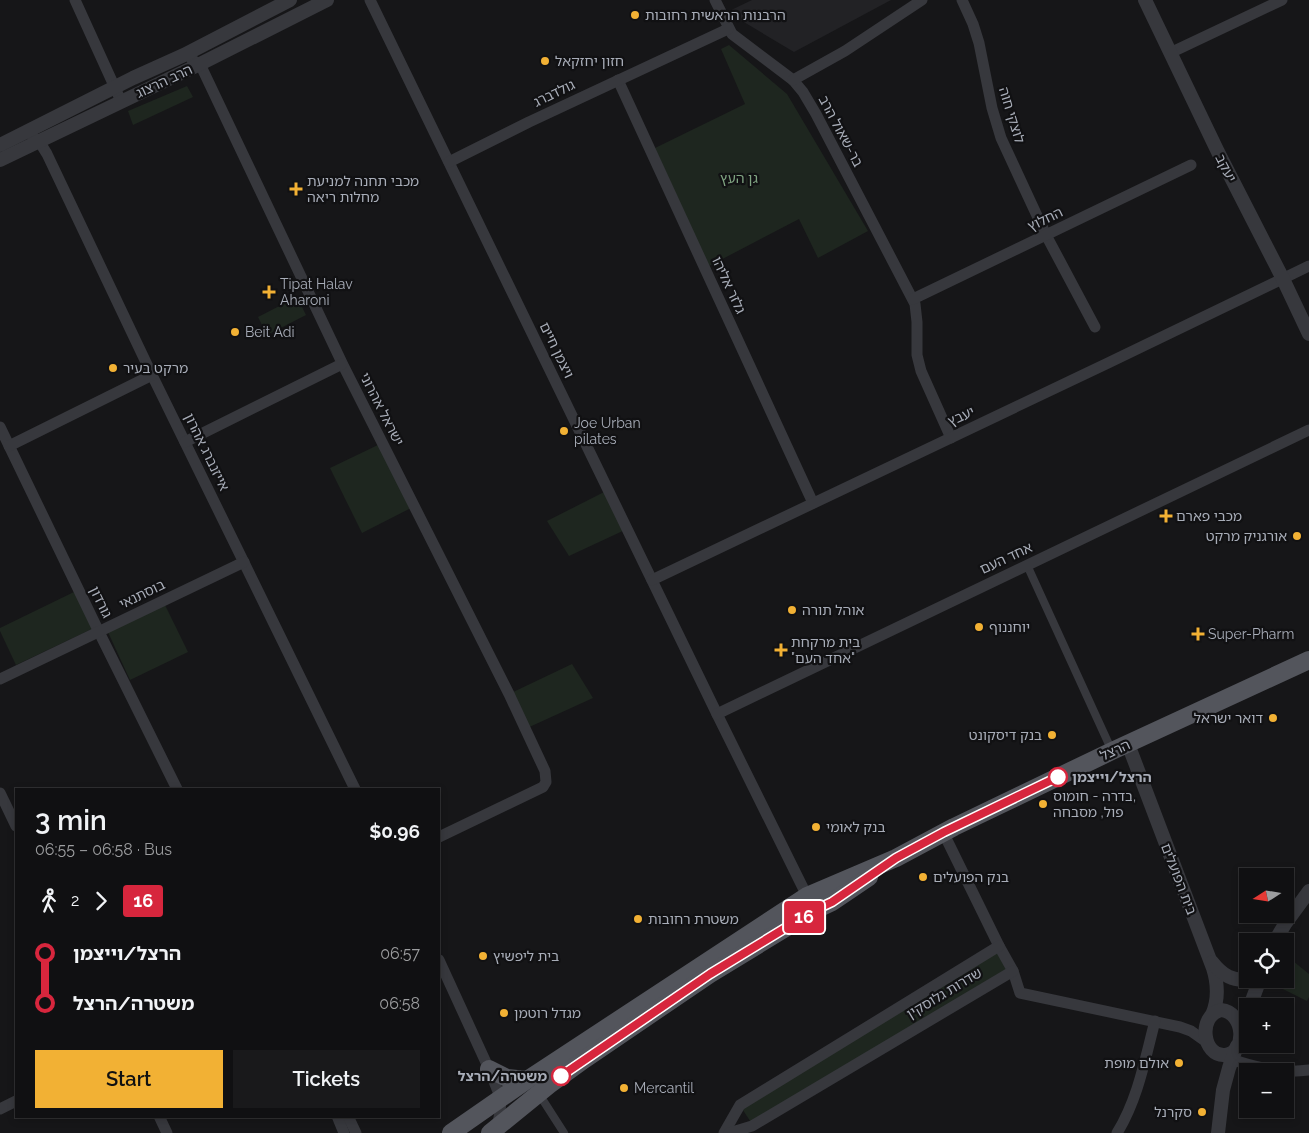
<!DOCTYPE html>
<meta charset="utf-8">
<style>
body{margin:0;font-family:Raleway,"Noto Sans Hebrew",sans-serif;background:#19191b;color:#f1f3f6;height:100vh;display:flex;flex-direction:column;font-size:19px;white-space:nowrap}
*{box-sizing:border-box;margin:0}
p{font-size:16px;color:#9c9d9f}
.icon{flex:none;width:28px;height:28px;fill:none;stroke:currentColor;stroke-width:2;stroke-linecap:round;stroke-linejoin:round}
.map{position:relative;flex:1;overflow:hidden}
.sheet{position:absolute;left:15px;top:788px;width:425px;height:330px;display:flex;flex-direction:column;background:#101012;border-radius:0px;box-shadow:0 2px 8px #0003,0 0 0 1px #303032}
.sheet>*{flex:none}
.badge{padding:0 10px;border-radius:4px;font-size:18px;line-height:32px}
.needle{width:32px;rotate:258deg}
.buttons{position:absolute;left:1239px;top:868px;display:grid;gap:10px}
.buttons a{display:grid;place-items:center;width:55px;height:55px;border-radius:0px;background:#101012;box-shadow:0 2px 8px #0003,0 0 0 1px #303032;font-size:25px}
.map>.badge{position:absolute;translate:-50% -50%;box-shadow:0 0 0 2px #fff}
.legs{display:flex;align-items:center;gap:8px;height:55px;padding:0 20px;font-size:16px}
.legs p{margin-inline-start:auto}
.head{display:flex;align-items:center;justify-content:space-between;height:85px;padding:0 20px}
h1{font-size:28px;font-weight:600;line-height:38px}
.action{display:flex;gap:10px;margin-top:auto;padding:10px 20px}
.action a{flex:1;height:58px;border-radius:0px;background:#f2b134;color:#111;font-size:20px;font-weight:600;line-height:58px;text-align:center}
.action a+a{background:#19191b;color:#f1f3f6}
ul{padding:0 20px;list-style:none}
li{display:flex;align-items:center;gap:18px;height:50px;font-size:19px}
li i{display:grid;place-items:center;width:8px;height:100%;margin:0 6px;background:currentColor}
li i::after{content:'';width:12px;height:12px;margin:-6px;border:4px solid;border-radius:50%;background:#101012}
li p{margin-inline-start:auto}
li:first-child i{background:linear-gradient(#0000 50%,currentColor 0)}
li:last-child i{background:linear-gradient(currentColor 50%,#0000 0)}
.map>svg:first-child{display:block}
.built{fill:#222225}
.green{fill:#1e261f}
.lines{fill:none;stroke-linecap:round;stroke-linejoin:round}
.pedestrian{stroke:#37383d;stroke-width:8}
.minor{stroke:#37383d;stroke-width:11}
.tertiary{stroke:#37383d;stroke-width:14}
.primary{stroke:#53555c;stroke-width:18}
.line-1-casing{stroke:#fff;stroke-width:11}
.line-1{stroke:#d7263d;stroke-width:8}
.poi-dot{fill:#f2b134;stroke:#111113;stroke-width:2}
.stop-1-dot{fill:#fff;stroke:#d7263d;stroke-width:2.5}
.labels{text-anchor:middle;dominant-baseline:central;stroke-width:4.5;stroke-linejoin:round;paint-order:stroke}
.poi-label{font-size:14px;fill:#a8adb8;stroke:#111113;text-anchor:start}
.street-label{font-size:14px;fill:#a8adb8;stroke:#111113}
.park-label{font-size:14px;fill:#7fa381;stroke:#111113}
.stop-label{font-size:14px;font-weight:bold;fill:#a8adb8;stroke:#111113;text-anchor:start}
</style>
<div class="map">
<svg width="1309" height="1133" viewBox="0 0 1309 1133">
<rect width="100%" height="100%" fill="#161618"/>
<path class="built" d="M 752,0 L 891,0 L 794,52 L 727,12 Z"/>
<g class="green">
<path d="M 729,45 L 787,94 L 868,231 L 818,258 L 799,219 L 709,266 L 655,148 L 745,104 L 721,49 Z"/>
<path d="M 187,86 L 193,97 L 133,125 L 128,111 Z"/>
<path d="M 297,297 L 306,315 L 267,335 L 258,317 Z"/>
<path d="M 380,444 L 411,508 L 362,533 L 330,468 Z"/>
<path d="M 608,490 L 627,529 L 569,556 L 547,521 Z"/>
<path d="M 76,591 L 94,628 L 16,665 L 0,631 L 0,628 Z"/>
<path d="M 164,603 L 188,652 L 130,680 L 107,630 Z"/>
<path d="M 572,664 L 593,698 L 525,729 L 509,694 Z"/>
<path d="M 1000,949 L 1010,968 L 752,1124 L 741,1107 Z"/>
<path d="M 1288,957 L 1309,974 L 1309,997 L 1307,1001 L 1275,985 L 1278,979 L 1285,979 L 1285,963 Z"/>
</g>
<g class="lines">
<g class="pedestrian">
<path d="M 1027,565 L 1112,751"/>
<path d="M 539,1094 L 564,1133"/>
</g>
<g class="minor">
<path d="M 75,0 L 121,101"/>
<path d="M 370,0 L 717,714 L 810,902"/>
<path d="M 715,0 L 732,34 L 793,80 L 803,92 L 816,114 L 915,304 L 917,322 L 917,355 L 921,371 L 951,438"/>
<path d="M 962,0 L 973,24 L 979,43 L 992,108 L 1001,138 L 1046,235 L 1095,327"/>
<path d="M 1170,53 L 1282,0"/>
<path d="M 192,60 L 200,64 L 344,367 L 509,694 L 545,771 L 546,782 L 543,787 L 439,837"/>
<path d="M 618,80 L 813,503"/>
<path d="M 793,80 L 845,51 L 922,0"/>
<path d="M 33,137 L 39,141 L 47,154 L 152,375 L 355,789"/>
<path d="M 449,162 L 529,122 L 728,29"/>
<path d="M 913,299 L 1191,165"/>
<path d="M 0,427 L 99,632 L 177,789"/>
<path d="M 185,442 L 342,364"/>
<path d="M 9,446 L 152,375"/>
<path d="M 652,580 L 1108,363 L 1309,266"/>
<path d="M 0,679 L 244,562"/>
<path d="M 717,714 L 1309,430"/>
<path d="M 0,793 L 16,826"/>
<path d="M 943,832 L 999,946 L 1013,971 L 1020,993 L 1180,1027 L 1191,1031 L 1208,1043"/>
<path d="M 439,960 L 489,1069 L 501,1099 L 500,1113 L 497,1127"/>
<path d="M 1225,1057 C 1253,1067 1280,1074 1309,1070"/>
<path d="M 0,1109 L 16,1101"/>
<path d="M 159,1116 L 167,1133"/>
<path d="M 337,1116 L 344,1133"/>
<path d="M 348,1116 L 356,1133"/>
<path d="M 724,1133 L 740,1105 L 999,946"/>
<path d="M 729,1133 L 752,1126 L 1013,971"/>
<path d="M 1117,1133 C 1138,1099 1145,1059 1155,1021"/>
</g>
<g class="tertiary">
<path d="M 1145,0 L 1218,152 L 1283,279 L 1309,334"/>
<path d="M 0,145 L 133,78 L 184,55 L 290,0"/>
<path d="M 0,160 L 200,64 L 327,0"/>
<path d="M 1128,744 L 1213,968 C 1218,984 1219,999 1212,1015"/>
<path d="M 1275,941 L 1285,924 L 1309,891"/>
<path d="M 1212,962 C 1222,975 1233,982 1250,979"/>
<path d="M 1250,1006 L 1260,979"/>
<path d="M 1221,1010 C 1245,1012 1247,1053 1225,1055 C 1203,1057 1197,1016 1221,1010 Z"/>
<path d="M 1218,1133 L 1223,1090 L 1229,1068 L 1237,1046"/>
</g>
<g class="primary">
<path d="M 489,1069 L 507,1078 L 527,1080"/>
<path d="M 451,1133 L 527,1080 L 807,896 L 896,858 L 954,827 L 1112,751 L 1309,660"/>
<path d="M 490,1133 L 549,1085 L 585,1059 L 710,974 L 815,910 L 832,902 L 869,877"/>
</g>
</g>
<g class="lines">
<g class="line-1-casing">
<path id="line-1" d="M 561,1076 L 710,974 L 815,910 L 832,902 L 896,858 L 944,832 L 1058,777"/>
</g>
<use href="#line-1" class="line-1"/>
</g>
<g class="poi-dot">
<circle cx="635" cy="15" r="5"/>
<circle cx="545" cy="61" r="5"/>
<path d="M293.5 181.5h5v5h5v5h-5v5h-5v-5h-5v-5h5z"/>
<path d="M266.5 284.5h5v5h5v5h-5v5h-5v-5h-5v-5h5z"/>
<circle cx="235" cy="332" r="5"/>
<circle cx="113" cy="368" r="5"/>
<circle cx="564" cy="431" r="5"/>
<path d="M1163.5 508.5h5v5h5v5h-5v5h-5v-5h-5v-5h5z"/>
<circle cx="1297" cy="536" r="5"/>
<circle cx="792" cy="610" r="5"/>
<circle cx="979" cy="627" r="5"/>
<path d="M1195.5 626.5h5v5h5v5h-5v5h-5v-5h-5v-5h5z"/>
<path d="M778.5 642.5h5v5h5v5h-5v5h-5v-5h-5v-5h5z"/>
<circle cx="1273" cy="718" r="5"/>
<circle cx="1052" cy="735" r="5"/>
<circle cx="1043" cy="804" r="5"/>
<circle cx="816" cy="827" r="5"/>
<circle cx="923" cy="877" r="5"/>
<circle cx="638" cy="919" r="5"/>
<circle cx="483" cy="956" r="5"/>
<circle cx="504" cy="1013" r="5"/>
<circle cx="1179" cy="1063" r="5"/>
<circle cx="624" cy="1088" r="5"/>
<circle cx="1202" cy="1112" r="5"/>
</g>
<g class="stop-1-dot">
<circle cx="1058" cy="777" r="9"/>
<circle cx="561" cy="1076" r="9"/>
</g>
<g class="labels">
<g class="poi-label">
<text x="645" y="15">הרבנות הראשית רחובות</text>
<text x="555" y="61">חזון יחזקאל</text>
<text x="307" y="181">מכבי תחנה למניעת<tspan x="307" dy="16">מחלות ריאה</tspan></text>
<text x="280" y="284">Tipat Halav<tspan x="280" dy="16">Aharoni</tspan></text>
<text x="245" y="332">Beit Adi</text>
<text x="123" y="368">מרקט בעיר</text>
<text x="574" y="423">Joe Urban<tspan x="574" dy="16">pilates</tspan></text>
<text x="1176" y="516">מכבי פארם</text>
<text x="1287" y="536" text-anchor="end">אורגניק מרקט</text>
<text x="802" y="610">אוהל תורה</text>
<text x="989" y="627">יוחננוף</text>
<text x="1208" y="634">Super-Pharm</text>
<text x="791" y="642">בית מרקחת<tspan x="791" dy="16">"אחד העם"</tspan></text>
<text x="1263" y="718" text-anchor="end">דואר ישראל</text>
<text x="1042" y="735" text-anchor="end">בנק דיסקונט</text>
<text x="1053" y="796">בדרה - חומוס,<tspan x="1053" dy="16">פול, מסבחה</tspan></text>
<text x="826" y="827">בנק לאומי</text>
<text x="933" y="877">בנק הפועלים</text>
<text x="648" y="919">משטרת רחובות</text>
<text x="493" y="956">בית ליפשיץ</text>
<text x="514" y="1013">מגדל רוטמן</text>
<text x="1169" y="1063" text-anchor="end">אולם מופת</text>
<text x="634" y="1088">Mercantil</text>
<text x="1192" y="1112" text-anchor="end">סקרנל</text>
</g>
<g class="street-label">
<text transform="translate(164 81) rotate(-25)">הרב הרצוג</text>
<text transform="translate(554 93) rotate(-26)">גולדברג</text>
<text transform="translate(1012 115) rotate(73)">לוצקי חוה</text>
<text transform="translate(841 131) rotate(62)">בר-שאול הרב</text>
<text transform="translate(1226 168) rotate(63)">יעקב</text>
<text transform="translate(1045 219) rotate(-26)">החלוץ</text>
<text transform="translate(729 285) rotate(65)">גלזר אליהו</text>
<text transform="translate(557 350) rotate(64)">ויצמן חיים</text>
<text transform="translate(382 409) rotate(63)">ישראל אהרוני</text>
<text transform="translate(961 416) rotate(-25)">יעבץ</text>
<text transform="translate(207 452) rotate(64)">אייזנברג אהרון</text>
<text transform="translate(1006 558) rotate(-25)">אחד העם</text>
<text transform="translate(142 594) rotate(-26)">בוסתנאי</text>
<text transform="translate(101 602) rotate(64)">גורדון</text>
<text transform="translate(1115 750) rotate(-25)">הרצל</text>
<text transform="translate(1179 879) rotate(69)">בית הפועלים</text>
<text transform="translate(944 993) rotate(-31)">שדרות גלוסקין</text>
</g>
<g class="park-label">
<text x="739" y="178">גן העץ</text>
</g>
<g class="stop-label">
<text x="1072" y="777">הרצל/וייצמן</text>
<text x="547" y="1076" text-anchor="end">משטרה/הרצל</text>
</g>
</g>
</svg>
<div class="buttons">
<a><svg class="needle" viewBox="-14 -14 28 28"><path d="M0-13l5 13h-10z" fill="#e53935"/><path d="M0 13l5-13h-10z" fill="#9c9d9f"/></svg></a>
<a><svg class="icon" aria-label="locate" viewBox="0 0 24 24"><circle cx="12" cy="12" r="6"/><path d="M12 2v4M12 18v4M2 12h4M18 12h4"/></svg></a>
<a>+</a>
<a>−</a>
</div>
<b class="badge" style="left:804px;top:917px;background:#d7263d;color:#fff">16</b>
<section class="sheet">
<div class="head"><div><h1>3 min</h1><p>06:55 – 06:58 · Bus</p></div><b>$0.96</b></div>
<div class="legs"><svg class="icon" aria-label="walk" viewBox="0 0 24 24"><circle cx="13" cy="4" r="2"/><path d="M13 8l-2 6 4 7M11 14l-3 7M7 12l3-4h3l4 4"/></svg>2<svg class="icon" aria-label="forward" viewBox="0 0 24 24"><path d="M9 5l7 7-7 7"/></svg><b class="badge" style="background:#d7263d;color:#fff">16</b></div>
<ul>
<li><i style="color:#d7263d"></i><b>הרצל/וייצמן</b><p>06:57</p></li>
<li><i style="color:#d7263d"></i><b>משטרה/הרצל</b><p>06:58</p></li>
</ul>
<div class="action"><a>Start</a><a>Tickets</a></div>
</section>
</div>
